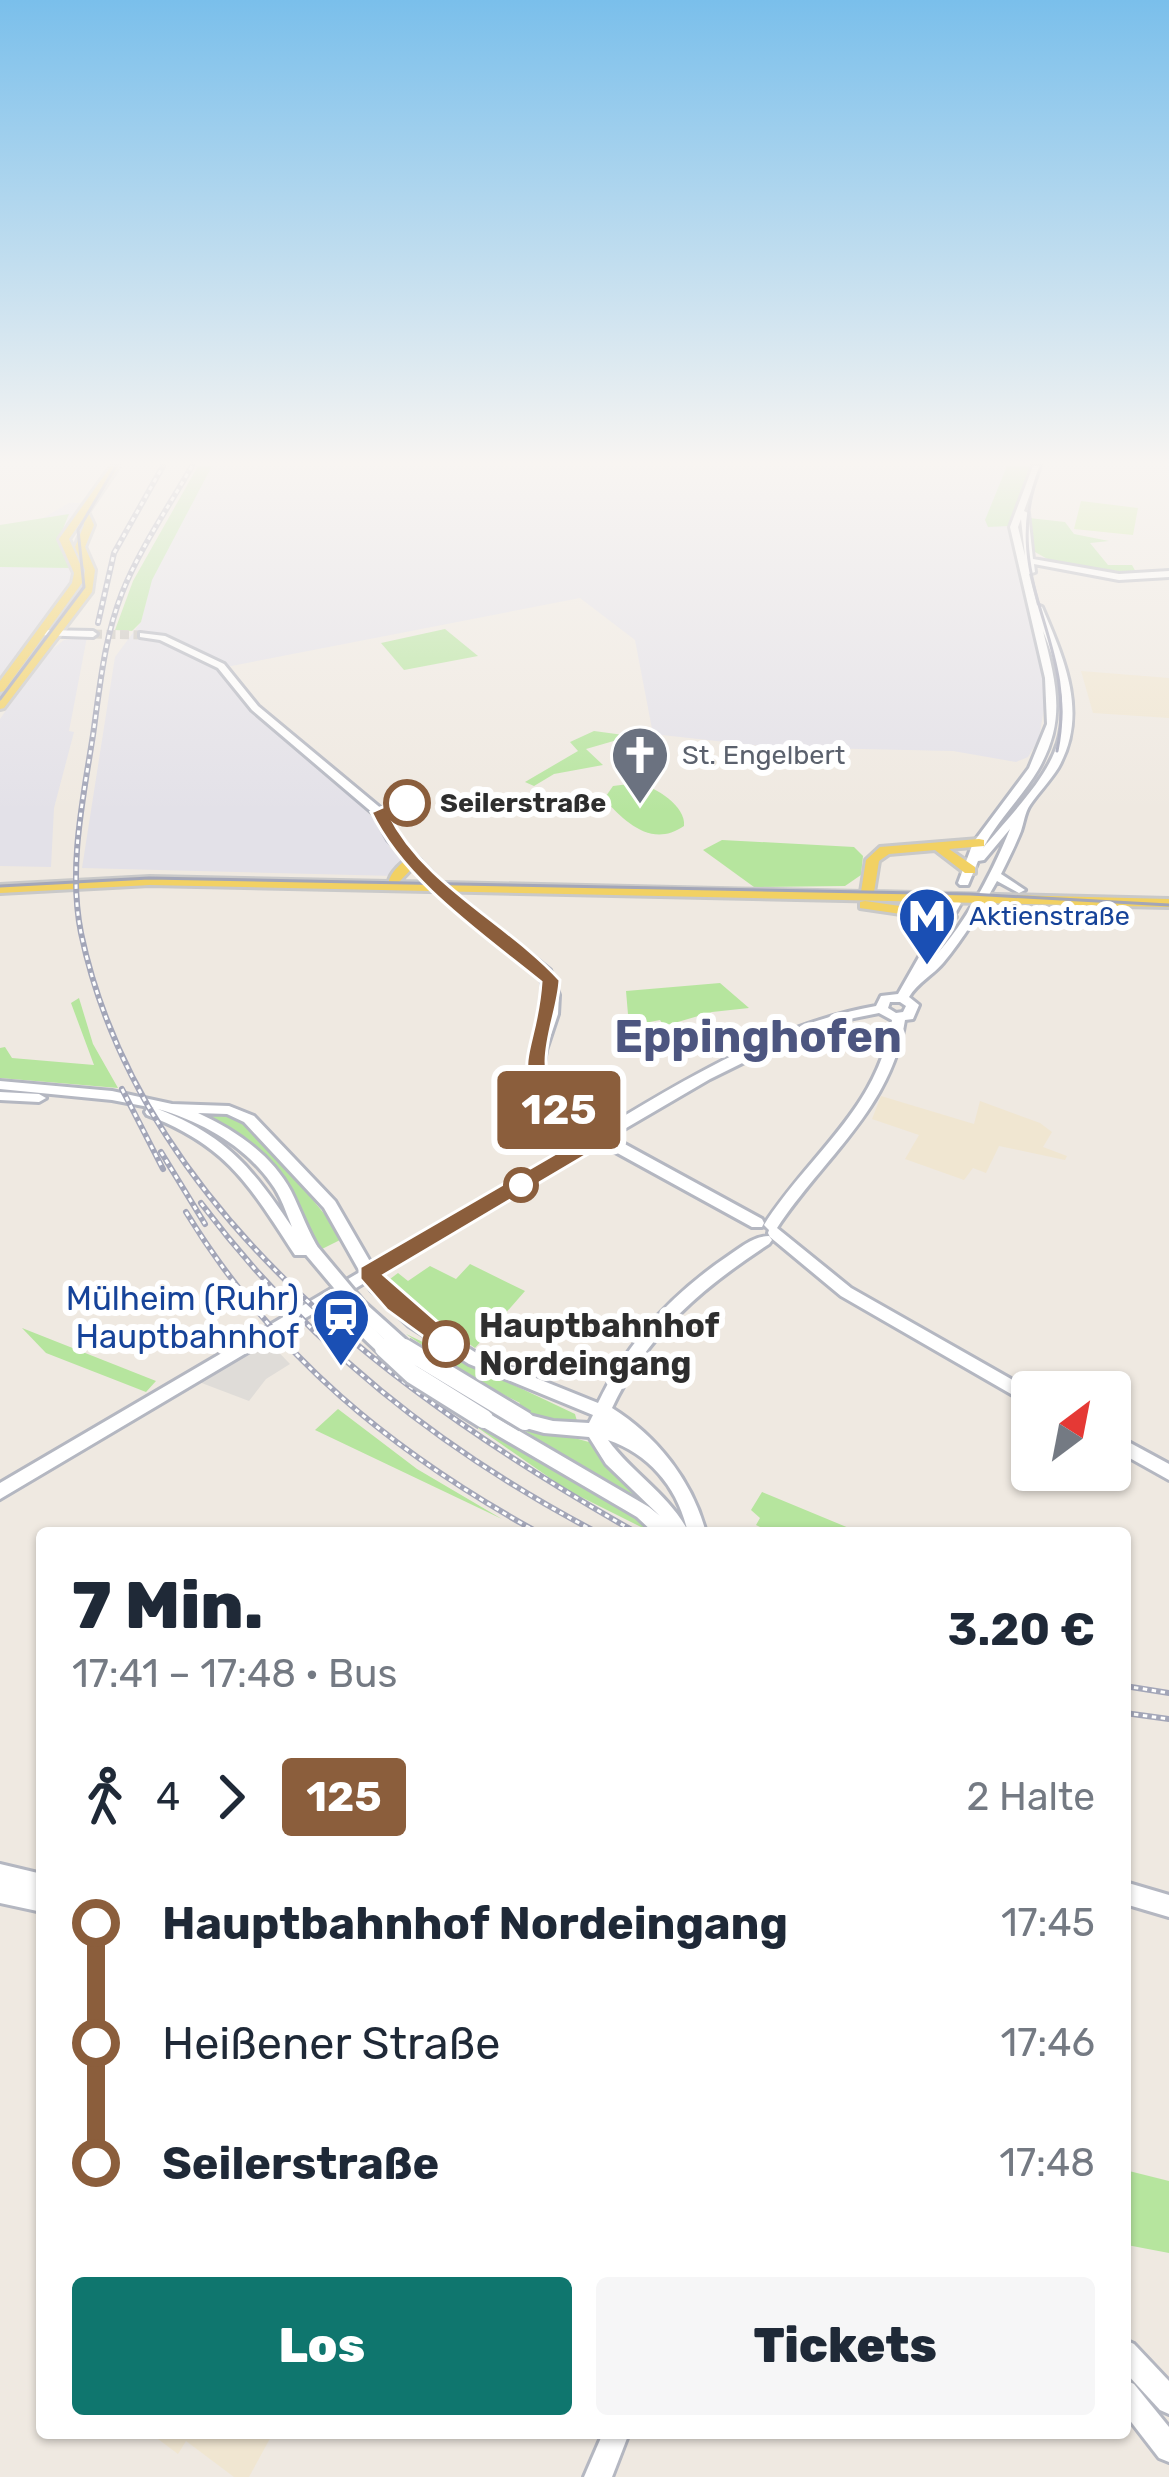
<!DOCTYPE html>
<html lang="de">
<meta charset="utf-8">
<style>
body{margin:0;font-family:Rubik,sans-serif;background:#f6f6f7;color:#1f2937;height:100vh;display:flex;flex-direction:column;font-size:45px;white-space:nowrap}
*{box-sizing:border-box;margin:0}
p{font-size:39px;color:#747a83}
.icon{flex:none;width:66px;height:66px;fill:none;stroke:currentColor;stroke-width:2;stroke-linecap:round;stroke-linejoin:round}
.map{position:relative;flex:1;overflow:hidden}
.drawer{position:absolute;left:36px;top:1527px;width:1095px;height:912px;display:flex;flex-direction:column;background:#fff;border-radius:12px;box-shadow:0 3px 9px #0004}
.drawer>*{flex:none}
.badge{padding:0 24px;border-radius:9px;font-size:42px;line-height:78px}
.needle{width:78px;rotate:32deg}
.buttons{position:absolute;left:1011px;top:1371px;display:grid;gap:24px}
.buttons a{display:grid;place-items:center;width:120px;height:120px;border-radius:12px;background:#fff;box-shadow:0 3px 9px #0004;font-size:60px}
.map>.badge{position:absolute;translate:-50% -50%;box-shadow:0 0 0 6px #fff}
.legs{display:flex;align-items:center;gap:18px;height:132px;padding:0 36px;font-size:39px}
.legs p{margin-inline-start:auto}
.overview{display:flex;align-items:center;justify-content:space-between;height:204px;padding:0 36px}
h1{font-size:66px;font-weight:800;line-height:90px}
.cta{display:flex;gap:24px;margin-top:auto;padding:24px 36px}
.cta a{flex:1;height:138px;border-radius:12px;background:#0f766e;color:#fff;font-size:48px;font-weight:800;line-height:138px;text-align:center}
.cta a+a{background:#f6f6f7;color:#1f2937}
ul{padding:0 36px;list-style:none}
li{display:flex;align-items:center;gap:42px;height:120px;font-size:45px}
li i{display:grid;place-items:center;width:18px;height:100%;margin:0 15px;background:currentColor}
li i::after{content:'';width:30px;height:30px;margin:-15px;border:9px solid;border-radius:50%;background:#fff}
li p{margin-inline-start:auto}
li:first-child i{background:linear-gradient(#0000 50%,currentColor 0)}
li:last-child i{background:linear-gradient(currentColor 50%,#0000 0)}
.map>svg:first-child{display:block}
.industrial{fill:#e3e1e8}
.education{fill:#f0e6d1}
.green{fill:#b6e59e}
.pitch{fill:#c9ec9a}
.plaza{fill:#dfdcd8}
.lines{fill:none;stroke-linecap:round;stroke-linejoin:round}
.secondary-tunnel{stroke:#c8c4bd;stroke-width:9;stroke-dasharray:9 4.5;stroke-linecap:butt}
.secondary-casing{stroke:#b4b7c1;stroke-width:6}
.primary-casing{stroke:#c9c9c9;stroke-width:6}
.secondary{fill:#fff;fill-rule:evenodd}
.primary{fill:#f2d163;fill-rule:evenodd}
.tram{stroke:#a3a6b8;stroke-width:3}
.rail-casing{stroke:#a3a6b8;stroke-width:6}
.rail{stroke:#fff;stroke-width:3;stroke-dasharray:4.5;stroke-linecap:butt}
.secondary-bridge-far1-casing{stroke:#b4b7c1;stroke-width:20;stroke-linecap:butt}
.secondary-bridge-casing{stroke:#b4b7c1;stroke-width:24;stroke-linecap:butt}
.secondary-bridge-far1{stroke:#fff;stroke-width:14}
.secondary-bridge{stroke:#fff;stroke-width:18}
.line-1{fill:#8b5e3c;stroke:#fff;stroke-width:3}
.stop-1-dot{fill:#fff;stroke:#8b5e3c;stroke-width:6}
.labels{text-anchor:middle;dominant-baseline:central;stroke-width:12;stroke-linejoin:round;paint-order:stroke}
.far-worship-label{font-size:27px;fill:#5b616d;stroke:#fff;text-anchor:start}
.far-stop-label{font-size:27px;font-weight:bold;fill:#2e2e2e;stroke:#fff;text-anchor:start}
.far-transit-label{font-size:27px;fill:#164399;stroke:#fff;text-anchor:start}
.transit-label{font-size:33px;fill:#164399;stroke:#fff;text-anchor:end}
.stop-label{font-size:33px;font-weight:bold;fill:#2e2e2e;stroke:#fff;text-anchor:start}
.district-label{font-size:45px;font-weight:bold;fill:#4d5680;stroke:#fff}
</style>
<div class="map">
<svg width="1169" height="2477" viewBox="0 0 1169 2477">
<rect width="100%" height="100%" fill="#efe9e1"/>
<g class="industrial">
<path d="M 212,466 L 1030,466 L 1013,501 L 1009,532 L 1047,689 L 1039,739 L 1028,757 L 1016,762 L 953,751 L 770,747 L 653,734 L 635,640 L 580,598 L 216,669 L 386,830 L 389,846 L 406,864 L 395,876 L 82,868 L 115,657 L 141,622 L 151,581 Z"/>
<path d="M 69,503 L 82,503 L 59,540 L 73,579 L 0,680 L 0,543 Z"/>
<path d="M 87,637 L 69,731 L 74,732 L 54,808 L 51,867 L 0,866 L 0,719 L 43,657 L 64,640 Z"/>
</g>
<g class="education">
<path d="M 1081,671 L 1169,678 L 1169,718 L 1093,713 Z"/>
<path d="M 881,1096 L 974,1124 L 980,1101 L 1040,1123 L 1052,1132 L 1043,1147 L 1067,1156 L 1065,1160 L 999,1146 L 986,1173 L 973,1168 L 964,1180 L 905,1159 L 919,1135 L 872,1119 Z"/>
<path d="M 150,2433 L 273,2433 L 249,2477 L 234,2477 L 186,2441 L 178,2454 Z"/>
</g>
<g class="green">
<path d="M 198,466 L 212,466 L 152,580 L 141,622 L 132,631 L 115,630 L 133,581 Z"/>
<path d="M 1007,466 L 1030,466 L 1009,526 L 988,527 L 985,520 Z"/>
<path d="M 69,514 L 58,541 L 71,568 L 0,567 L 0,525 Z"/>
<path d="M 1029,518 L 1065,522 L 1074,534 L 1109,541 L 1090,543 L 1108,565 L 1132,565 L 1137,574 L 1051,561 L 1035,552 Z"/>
<path d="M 445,629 L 478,656 L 404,670 L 381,643 Z"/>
<path d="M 594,731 L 631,736 L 586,749 L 603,765 L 554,774 L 534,786 L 525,782 L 578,751 L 570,742 Z"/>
<path d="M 637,783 C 656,787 686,806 684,826 C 652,848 626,823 604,799 L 613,786 Z"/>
<path d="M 722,840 L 854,847 L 863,856 L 861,875 L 845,886 L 754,887 L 703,850 Z"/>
<path d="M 720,983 L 749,1008 L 712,1012 L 664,1026 L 660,1020 L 629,1026 L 626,991 Z"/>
<path d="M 79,998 L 93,1044 L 118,1088 L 0,1078 L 0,1048 L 5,1047 L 12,1058 L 94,1065 L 71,1003 Z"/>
<path d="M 215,1112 L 250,1123 L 344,1238 L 320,1250 C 306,1231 303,1210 292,1190 C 272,1155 234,1127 197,1113 Z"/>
<path d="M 470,1264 L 525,1291 L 475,1348 L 423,1312 L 390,1279 L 398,1273 L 408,1281 L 430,1266 L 456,1279 Z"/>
<path d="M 22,1328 L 156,1381 L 146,1392 L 46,1353 Z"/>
<path d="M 406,1334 L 575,1414 L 577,1421 L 537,1420 L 516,1408 L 520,1403 L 467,1376 Z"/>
<path d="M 415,1384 L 636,1515 L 653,1533 L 567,1490 Z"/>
<path d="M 338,1409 L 417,1469 L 502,1519 L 315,1430 Z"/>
<path d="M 506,1419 L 596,1444 L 616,1475 L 661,1517 Z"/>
<path d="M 762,1492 L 861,1533 L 772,1533 L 756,1525 L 760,1518 L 751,1510 Z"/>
<path d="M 1125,2170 L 1169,2181 L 1169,2253 L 1127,2245 Z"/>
</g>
<path class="pitch" d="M 1081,501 L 1138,508 L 1133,535 L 1074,529 Z"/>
<path class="plaza" d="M 267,1340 L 290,1364 L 266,1379 L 249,1401 L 199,1382 Z"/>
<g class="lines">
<path class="secondary-tunnel" d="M 93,634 L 143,635"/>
<g class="secondary-casing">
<g id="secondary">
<path d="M 1033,466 L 1040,466 L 1024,511 L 1028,513 L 1033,559 L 1119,574 L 1169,571 L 1169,577 L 1119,580 L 1034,564 L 1035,572 L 1029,574 L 1037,605 L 1042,607 C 1064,659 1089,714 1058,768 C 1050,781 1038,793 1030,805 C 1025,812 1024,822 1021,831 C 1015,846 1008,860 1001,874 L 1025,890 L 1019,893 L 997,881 C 981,909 964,938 943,963 C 933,975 917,983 909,997 L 919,1005 L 913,1019 L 905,1020 C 891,1109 824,1157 777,1228 L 851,1288 L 1034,1392 L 1032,1406 L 841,1296 L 770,1237 L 768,1233 L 769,1230 L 764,1225 C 810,1153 877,1110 892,1020 L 879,1013 L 854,1018 L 785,1042 L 710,1079 L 621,1131 L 623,1134 L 621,1142 L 762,1219 L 764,1223 L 762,1227 L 752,1227 L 610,1149 L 591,1149 L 378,1276 L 381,1282 L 421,1318 L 481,1356 L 598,1403 C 628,1341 672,1294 728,1256 C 741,1247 754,1236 769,1236 L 772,1240 L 769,1244 C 703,1287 646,1335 612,1408 C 657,1436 693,1482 706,1533 L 654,1533 L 637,1517 L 478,1424 L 476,1419 L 478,1414 L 484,1412 L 490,1414 L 649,1507 L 660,1516 L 606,1464 L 589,1437 L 544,1433 L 519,1426 L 517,1421 L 519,1416 L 525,1414 L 553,1421 L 589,1423 L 593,1415 L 469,1364 L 409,1326 L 371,1290 L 366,1282 L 0,1499 L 0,1483 L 360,1272 L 324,1208 L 244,1122 L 227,1114 L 198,1113 C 235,1130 271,1154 291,1191 C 301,1211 308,1232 320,1251 L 317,1255 L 295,1255 C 249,1185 228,1146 147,1115 L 145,1112 L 147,1109 L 154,1108 L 112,1100 L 0,1089 L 0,1081 L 112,1091 L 172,1104 L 229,1106 L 254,1116 L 335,1201 L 372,1265 L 580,1142 L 577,1135 L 579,1131 C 485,1059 564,1052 540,975 L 435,888 L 388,840 L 374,814 L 252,710 L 218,668 L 160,640 L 140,637 L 140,633 L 165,636 L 224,664 L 258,706 L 383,810 L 397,837 L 443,884 L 550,970 L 559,995 L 558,1014 L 546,1050 L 543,1068 L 548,1086 L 562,1104 L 589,1125 L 595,1122 L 608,1126 C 690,1076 780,1023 876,1006 L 881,996 L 898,994 L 951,901 L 955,900 L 961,903 L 925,967 C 963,929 990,878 1010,829 L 984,860 L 978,861 L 968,885 L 960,885 L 958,883 L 973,843 L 1029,768 L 1047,724 L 1045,678 L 1010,527 ZM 1021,519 L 1025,556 L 1018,527 ZM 1043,631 C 1087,740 1052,767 983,848 C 998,820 1022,797 1038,770 C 1067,720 1056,683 1043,631 ZM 890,1002 L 900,1002 L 906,1006 L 903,1012 L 896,1013 L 888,1008 ZM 158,1109 C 202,1122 244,1145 271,1183 C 281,1196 286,1212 292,1227 C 252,1168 227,1136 158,1109 ZM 597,1132 L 608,1136 L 607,1139 L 593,1139 L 592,1136 ZM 608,1440 C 649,1454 677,1487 687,1529 C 667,1493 632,1473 608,1440 Z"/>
<path d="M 41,630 L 93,631 L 97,634 L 93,637 L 38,635 L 38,631 Z"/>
<path d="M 0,1092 L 39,1094 L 46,1098 L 39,1102 L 0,1100 Z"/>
<path d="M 1110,1432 L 1169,1464 L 1169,1480 L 1110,1447 Z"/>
<path d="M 0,1864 L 42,1874 L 42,1912 L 0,1903 Z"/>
<path d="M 1125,1882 L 1169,1895 L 1169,1917 L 1125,1904 Z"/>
<path d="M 1125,2340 L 1134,2344 L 1169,2381 L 1169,2414 L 1160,2410 L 1125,2372 Z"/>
<path d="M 1125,2380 L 1134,2384 L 1169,2427 L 1169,2462 L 1159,2458 L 1125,2414 Z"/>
<path d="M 603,2433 L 629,2433 L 612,2477 L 584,2477 Z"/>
</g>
</g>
<g class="primary-casing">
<g id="primary">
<path d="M 111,466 L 119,466 L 88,512 L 94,525 L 85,547 L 95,570 L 92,592 L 4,708 L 0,709 L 0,698 L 82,592 L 85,570 L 75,547 L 84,525 L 82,520 L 69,539 L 84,573 L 82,583 L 4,691 L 0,692 L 0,681 L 72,583 L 74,573 L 59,539 Z"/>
<path d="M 979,839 L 984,840 L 984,846 L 949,849 L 975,867 L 975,873 L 965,873 L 935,850 L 889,854 L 879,861 L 874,892 L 1169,899 L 1169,907 L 150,885 L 0,893 L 0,885 L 150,877 L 389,882 C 389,874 404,859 413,856 L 420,860 L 399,882 L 861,892 L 866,860 L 880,847 Z"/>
<path d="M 865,901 L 949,913 L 956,917 L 949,921 L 860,908 L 860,902 Z"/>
</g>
</g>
<use href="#secondary" class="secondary"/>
<use href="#primary" class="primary"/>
<g class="tram">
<path d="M 1041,466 C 995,581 1080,639 1057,751"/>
<path d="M 0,699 L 84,587 L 78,530 L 116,466"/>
<path d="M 0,886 L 149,878 L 970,894 L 1169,905"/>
</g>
<g class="rail-casing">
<g id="rail">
<path d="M 192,466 C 168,508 140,548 122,593 C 104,639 100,686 93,735 C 83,799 68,868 81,933 C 140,1212 404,1401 637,1533"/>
<path d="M 98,623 L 114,553 L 163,466"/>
<path d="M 122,1089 L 163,1169"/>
<path d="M 161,1152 L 205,1224"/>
<path d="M 201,1203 C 309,1346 440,1450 598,1533"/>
<path d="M 186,1212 C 274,1356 392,1452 539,1533"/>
<path d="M 1125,1686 L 1169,1693"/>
<path d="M 1125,1713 L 1169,1719"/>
</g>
</g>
<use href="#rail" class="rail"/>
<g class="secondary-bridge-far1-casing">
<g id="secondary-bridge-far1">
<path d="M 312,1251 L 359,1307 L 408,1351"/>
<path d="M 349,1315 L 387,1351"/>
</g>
</g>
<g class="secondary-bridge-casing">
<g id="secondary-bridge">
<path d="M 384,1348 L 412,1374 L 484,1419"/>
<path d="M 404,1348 L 525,1421"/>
</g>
</g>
<use href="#secondary-bridge-far1" class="secondary-bridge-far1"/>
<use href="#secondary-bridge" class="secondary-bridge"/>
</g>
<linearGradient id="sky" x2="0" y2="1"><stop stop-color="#7abfeb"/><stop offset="0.57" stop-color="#f8f5f2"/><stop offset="1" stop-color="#f8f5f2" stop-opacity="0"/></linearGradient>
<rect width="1169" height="812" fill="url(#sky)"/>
<path class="line-1" d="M 401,799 L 415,803 L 389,814 C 424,885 508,923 560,980 C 558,1019 529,1068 561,1100 C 573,1111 588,1118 599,1130 L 595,1150 L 384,1275 L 455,1337 L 459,1344 L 446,1353 L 387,1310 L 360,1279 L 360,1267 L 577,1141 L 577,1133 C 496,1072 536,1063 541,982 C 482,934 404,881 371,812 Z"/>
<defs>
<g id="church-pin" transform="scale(3)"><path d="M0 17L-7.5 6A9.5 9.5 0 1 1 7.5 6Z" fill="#6b7280" stroke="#fff"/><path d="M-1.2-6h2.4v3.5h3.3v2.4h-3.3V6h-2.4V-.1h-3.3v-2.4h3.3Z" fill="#fff"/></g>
<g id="metro-pin" transform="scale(3)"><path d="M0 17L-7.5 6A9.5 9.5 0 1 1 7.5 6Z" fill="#1a4fb4" stroke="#fff"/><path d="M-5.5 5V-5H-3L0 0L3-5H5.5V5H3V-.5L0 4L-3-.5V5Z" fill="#fff"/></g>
<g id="station-pin" transform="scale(3)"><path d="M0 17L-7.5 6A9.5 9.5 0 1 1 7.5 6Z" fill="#1a4fb4" stroke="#fff"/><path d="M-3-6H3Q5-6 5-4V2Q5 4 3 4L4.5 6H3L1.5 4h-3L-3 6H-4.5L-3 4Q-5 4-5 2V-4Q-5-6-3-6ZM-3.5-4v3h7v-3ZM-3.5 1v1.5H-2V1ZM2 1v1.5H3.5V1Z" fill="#fff"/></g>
</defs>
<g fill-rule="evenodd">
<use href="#church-pin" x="640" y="755"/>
<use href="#metro-pin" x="927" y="916"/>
<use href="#station-pin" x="341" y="1317"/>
</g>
<g class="stop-1-dot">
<circle cx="407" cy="803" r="21"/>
<circle cx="521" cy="1185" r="15"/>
<circle cx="446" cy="1344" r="21"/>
</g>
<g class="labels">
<g class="far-worship-label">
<text x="682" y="755">St. Engelbert</text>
</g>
<g class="far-stop-label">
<text x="440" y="803">Seilerstraße</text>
</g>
<g class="far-transit-label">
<text x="969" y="916">Aktienstraße</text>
</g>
<g class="transit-label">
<text x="299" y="1298">Mülheim (Ruhr)<tspan x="299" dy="38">Hauptbahnhof</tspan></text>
</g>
<g class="stop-label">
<text x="479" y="1325">Hauptbahnhof<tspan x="479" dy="38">Nordeingang</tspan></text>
</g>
<g class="district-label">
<text x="758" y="1036">Eppinghofen</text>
</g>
</g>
</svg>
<div class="buttons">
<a><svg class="needle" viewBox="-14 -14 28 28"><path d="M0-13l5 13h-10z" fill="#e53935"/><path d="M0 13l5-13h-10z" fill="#747a83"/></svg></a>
</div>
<b class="badge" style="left:559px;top:1110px;background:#8b5e3c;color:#fff">125</b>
<section class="drawer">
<div class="overview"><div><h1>7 Min.</h1><p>17:41 – 17:48 · Bus</p></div><b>3.20 €</b></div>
<div class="legs"><svg class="icon" aria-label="walk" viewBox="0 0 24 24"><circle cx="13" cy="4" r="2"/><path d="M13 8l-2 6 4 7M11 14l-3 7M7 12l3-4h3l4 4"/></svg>4<svg class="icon" aria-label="forward" viewBox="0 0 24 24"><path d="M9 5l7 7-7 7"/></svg><b class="badge" style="background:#8b5e3c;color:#fff">125</b><p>2 Halte</p></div>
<ul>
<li><i style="color:#8b5e3c"></i><b>Hauptbahnhof Nordeingang</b><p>17:45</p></li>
<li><i style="color:#8b5e3c"></i><span>Heißener Straße</span><p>17:46</p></li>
<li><i style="color:#8b5e3c"></i><b>Seilerstraße</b><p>17:48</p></li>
</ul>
<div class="cta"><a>Los</a><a>Tickets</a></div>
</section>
</div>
